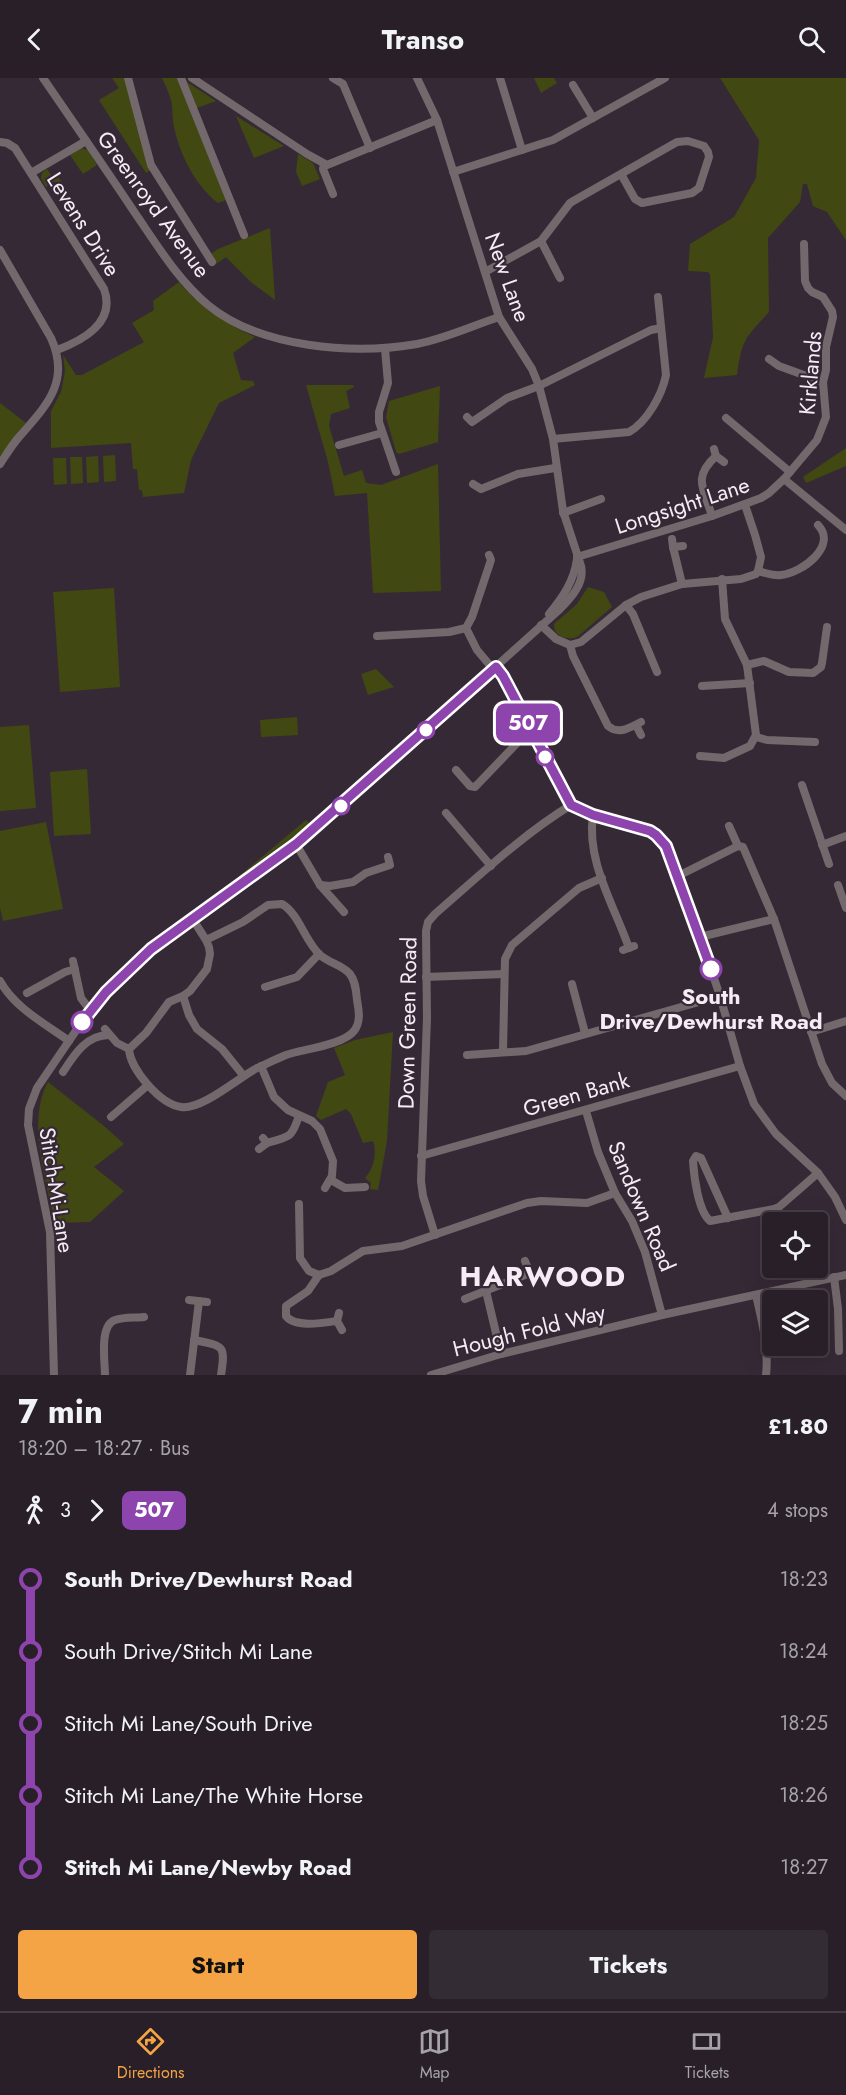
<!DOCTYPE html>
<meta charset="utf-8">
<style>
body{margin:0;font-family:Jost,sans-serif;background:#342c34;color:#f1f3f6;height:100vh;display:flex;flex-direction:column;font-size:22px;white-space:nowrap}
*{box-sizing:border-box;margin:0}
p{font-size:20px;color:#a5a2a8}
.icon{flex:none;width:33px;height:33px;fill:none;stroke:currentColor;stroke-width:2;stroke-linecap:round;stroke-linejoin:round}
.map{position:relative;height:1297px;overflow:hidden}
.side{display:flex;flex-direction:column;background:#281f28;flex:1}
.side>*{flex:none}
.badge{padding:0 12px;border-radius:9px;font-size:21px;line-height:39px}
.controls{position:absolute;left:762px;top:1134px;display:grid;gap:12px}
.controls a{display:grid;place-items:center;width:66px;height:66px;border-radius:6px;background:#281f28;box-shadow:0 6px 24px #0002,0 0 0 2px #443d45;font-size:30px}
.map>.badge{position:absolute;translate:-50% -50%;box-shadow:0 0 0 3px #fff}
.legs{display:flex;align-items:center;gap:9px;height:66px;padding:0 18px;font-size:20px}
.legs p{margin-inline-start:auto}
.head{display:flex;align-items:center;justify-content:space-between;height:102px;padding:0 18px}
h1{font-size:33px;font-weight:700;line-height:45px}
.cta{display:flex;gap:12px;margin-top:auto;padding:12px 18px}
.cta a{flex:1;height:69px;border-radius:6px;background:#f4a444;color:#111;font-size:24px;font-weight:700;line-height:69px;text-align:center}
.cta a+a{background:#342c34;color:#f1f3f6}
ul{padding:0 18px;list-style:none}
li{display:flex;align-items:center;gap:21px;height:72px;font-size:22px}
li i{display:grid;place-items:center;width:9px;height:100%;margin:0 8px;background:currentColor}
li i::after{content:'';width:15px;height:15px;margin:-8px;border:4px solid;border-radius:50%;background:#281f28}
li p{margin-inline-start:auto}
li:first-child i{background:linear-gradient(#0000 50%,currentColor 0)}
li:last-child i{background:linear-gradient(currentColor 50%,#0000 0)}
header{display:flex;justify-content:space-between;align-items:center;height:78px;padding:0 18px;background:#281f28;font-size:27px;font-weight:700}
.tabs{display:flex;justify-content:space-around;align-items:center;height:84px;border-top:2px solid #443d45;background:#281f28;font-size:16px;color:#a5a2a8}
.tabs a{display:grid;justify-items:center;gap:3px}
.tabs .current{color:#f4a444}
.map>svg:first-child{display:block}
.green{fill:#414812}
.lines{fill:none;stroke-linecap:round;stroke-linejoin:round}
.minor{stroke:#73696c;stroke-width:8}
.line-1-casing{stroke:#fff;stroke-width:14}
.line-1{stroke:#8e44ad;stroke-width:9}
.stop-1-dot{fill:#fff;stroke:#8e44ad;stroke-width:3}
.labels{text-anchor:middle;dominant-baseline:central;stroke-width:4.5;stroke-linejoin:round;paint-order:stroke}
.street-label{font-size:22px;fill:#f5ecf5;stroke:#362936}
.stop-label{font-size:22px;font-weight:bold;fill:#f5ecf5;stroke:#362936}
.district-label{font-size:28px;font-weight:bold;letter-spacing:1.5px;fill:#f5ecf5;stroke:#362936}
</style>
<header><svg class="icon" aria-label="back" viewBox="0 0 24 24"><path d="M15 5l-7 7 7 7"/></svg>Transo<svg class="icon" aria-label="search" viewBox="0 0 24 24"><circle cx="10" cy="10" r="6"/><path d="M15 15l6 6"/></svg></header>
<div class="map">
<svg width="846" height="1297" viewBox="0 0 846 1297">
<rect width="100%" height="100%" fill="#362936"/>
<g class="green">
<path d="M 112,0 L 125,0 L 151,92 L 146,95 L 99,22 L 119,10 Z"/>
<path d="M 162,0 L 177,0 L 226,122 L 218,125 C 195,107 180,77 174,49 C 172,40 173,30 171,22 C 169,14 165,7 162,0 Z"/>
<path d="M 534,0 L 554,0 L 557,5 L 541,15 Z"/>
<path d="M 720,0 L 846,0 L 846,162 L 827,134 L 813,128 L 807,106 L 803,106 L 800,124 L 768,160 L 769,234 C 745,260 742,261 737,297 L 704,300 L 713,259 L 710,196 L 708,194 L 688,193 L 690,166 L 734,139 L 756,100 L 759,62 Z"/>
<path d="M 187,4 L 216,23 L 197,30 Z"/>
<path d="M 236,38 L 284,68 L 254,80 Z"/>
<path d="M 81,70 L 88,72 L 97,87 L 83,96 L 70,77 Z"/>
<path d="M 298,76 L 313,85 L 320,101 L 302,108 L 296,94 Z"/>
<path d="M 47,91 L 51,97 L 56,97 L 62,104 L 53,104 L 46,109 L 41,100 L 42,95 Z"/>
<path d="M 270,150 L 275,222 L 252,205 L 226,179 L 216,186 L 211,176 L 218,171 Z"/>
<path d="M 179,204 C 201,230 225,245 255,259 L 233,275 L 241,302 L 253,303 L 255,307 L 219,325 L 191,382 L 184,415 L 143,419 L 142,412 L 139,412 L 137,391 L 133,391 L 131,365 L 51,370 L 51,333 L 61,314 L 65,293 L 63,277 L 76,297 L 82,297 L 144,264 L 132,245 L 154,232 L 153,223 Z"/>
<path d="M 306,307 L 353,307 L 354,309 L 346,313 L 350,330 L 331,336 L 329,348 L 344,398 L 362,392 L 366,405 L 381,407 L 438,386 L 441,513 L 373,515 L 367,415 L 335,418 L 328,384 Z"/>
<path d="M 440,308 L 438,364 L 399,376 L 396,374 L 386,339 L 389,323 Z"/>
<path d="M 0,325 L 26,345 L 0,378 Z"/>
<path d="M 846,370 L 846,388 L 806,405 L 803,399 Z"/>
<path d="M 115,377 L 116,403 L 104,404 L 103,378 Z"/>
<path d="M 98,378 L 99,404 L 87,405 L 86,379 Z"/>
<path d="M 70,379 L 82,379 L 83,405 L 71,406 Z"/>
<path d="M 53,380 L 66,380 L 67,406 L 54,407 Z"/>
<path d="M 588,509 L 604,514 L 612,529 L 577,559 C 567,563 553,558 554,546 L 577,526 Z"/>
<path d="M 114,510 L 120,609 L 60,614 L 53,514 Z"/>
<path d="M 376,591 L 394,609 L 368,617 L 361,596 Z"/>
<path d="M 297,639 L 298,657 L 261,659 L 260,642 Z"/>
<path d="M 29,647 L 36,730 L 0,733 L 0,649 Z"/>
<path d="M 87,691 L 91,756 L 54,758 L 50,694 Z"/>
<path d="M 306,742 L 310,746 L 226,809 Z"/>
<path d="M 46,744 L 63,831 L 3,843 L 0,830 L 0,753 Z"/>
<path d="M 393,954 L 387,1063 L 378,1112 L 370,1111 L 371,1105 L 365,1100 C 374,1091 377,1075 373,1063 L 363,1065 L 351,1036 L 346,1031 L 321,1042 L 316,1038 L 328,1004 L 345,997 L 334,970 L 355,962 Z"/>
<path d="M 48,1004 L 104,1048 L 124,1066 L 94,1089 L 124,1113 L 90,1144 L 55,1145 C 47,1105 26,1042 48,1004 Z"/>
</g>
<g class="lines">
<g class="minor">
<path d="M 43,0 C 74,45 105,90 135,135 C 157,167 178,202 208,227 C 260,270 353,277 417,266 C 444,261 472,248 499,239"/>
<path d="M 128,0 L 151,87 L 212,184"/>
<path d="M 181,0 L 244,157"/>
<path d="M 192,0 L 307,76 L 327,87 L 437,42"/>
<path d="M 333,0 L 343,6 L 370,70"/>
<path d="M 500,0 L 522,72"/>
<path d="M 573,7 L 593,40"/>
<path d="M 0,64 L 7,65 L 15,70 L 104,211 C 116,244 84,262 57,272"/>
<path d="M 324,86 L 323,91 L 333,116"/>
<path d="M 453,94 L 553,62 L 665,0"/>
<path d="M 31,95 L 86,63"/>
<path d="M 541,163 L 560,200"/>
<path d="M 0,172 L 51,260 C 71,304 46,328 19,359 C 12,367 6,377 0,386"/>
<path d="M 485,194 L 541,163 L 570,125 L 575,122 L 677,64 L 688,63 L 704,68 L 708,74 L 709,79 L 699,110 L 692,115 L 642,125 L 635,121 L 621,96"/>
<path d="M 385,271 L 388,305 L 379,334 L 379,344 L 396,394"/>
<path d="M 769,281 L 779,288 L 823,304"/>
<path d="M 467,339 L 472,344 L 507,320 L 539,308 L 651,252 L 661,250"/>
<path d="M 726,340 L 790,394"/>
<path d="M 553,361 L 629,354 C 647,344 662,317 666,297 L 658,219"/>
<path d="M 339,367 L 382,355"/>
<path d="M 714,371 L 716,378 L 724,384"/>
<path d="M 784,401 L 846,452"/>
<path d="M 473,406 L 481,411 L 518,396 L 555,390"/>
<path d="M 563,435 L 601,421"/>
<path d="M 712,438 C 704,411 692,400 716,378"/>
<path d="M 672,461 L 673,469 L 682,506"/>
<path d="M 673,469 L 683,468"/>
<path d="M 577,479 L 712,438 L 761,420 L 769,415 L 784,401 L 817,362 L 826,339 L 823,304 L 826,292 L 826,269 L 833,239 L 832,233 L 823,219 L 812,214 L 808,210 L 805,203 L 804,166"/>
<path d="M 758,493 C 765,495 774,498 781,497 C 802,495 838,468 818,447"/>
<path d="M 626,527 L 633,536 L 657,594"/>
<path d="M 549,536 C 563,519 574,503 577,481"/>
<path d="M 541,547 L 556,561 L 570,567 L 573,578 L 608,648 C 619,657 629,650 641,644"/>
<path d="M 466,550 L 477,572 L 493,591"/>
<path d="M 377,558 L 449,554 L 466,550 L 472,539 L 491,482 L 489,477"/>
<path d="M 570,567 L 581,564 L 626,527 L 641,519 L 682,506 L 741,501 L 756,496 L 758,493 L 761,479 L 755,457 L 745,427"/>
<path d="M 747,587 L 764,583 L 789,594 L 813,595 L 821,589 L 822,585 L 827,549"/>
<path d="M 496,589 L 503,598 L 571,727 L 593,737 L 650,753 L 656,757 L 666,768 L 700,859 L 720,918 L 740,988 L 754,1026 L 776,1056 L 818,1095 L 835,1119 L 846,1142"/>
<path d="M 702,608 L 750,605"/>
<path d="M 636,647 L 641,657"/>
<path d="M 756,659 L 767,662 L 815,664"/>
<path d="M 700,678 L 724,680 L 750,668 L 756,657 L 747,587 L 725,541 L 722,501"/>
<path d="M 456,692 L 470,708 L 475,709 L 522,660 L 533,654"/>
<path d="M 802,707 L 829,786"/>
<path d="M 446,735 L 491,788"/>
<path d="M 593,737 C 586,783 614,827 629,870"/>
<path d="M 729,748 L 738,768"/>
<path d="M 296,766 L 320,807 L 344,834"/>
<path d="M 822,767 L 846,758"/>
<path d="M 678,798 L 738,768 L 743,769 L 774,841 L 822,986 L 832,1005 L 846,1018"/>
<path d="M 320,807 L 330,808 L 353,804 L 366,795 L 390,787 L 388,779"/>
<path d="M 838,807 L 846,830"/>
<path d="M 192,840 L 206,862 L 209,869 L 210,876 L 207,891 L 190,913 L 183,918 L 169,924 L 146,955 L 129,971 C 130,991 160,1026 181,1029 C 202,1032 238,1000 257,990 C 266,986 276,981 286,977 C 304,971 343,967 354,953 C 361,944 359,933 357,922 C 356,914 356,904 350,896 C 342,887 329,885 320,877 C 304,862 300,837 282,826 L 268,827 L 243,844 L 206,862"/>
<path d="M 700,859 L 774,841"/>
<path d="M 623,872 L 634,868"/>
<path d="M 73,883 L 81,920 L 90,932"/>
<path d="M 426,899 L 504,896"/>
<path d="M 0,903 C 15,930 44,945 69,963"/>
<path d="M 572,906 L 585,955"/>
<path d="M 265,909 L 297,899 L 319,876"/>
<path d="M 27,915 L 65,894 L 75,891"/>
<path d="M 183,918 L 189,937 L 197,951 L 222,971 L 243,997"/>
<path d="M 105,951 L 117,965 L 129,971"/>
<path d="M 811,954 L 846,943"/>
<path d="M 503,973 L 505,881 L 512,867 L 579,810 L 602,800"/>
<path d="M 467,977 L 526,973 L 720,918"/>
<path d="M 261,988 L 274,1019 L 288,1032 L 312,1043 L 320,1051 L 333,1083 L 332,1098 L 325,1110"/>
<path d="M 63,994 C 74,977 86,957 109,957"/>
<path d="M 586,1033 L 598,1074 L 615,1115 L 632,1143 L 645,1174 L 662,1237"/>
<path d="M 111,1039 L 148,1007"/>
<path d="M 267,1065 C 290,1058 291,1061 299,1038"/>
<path d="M 259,1071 L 267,1065 L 263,1060"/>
<path d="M 421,1078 L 740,988"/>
<path d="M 331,1102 L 345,1110 L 365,1109"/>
<path d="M 299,1126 L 300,1180 L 309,1193 L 319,1197 L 331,1193 L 363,1173 L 402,1168 L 527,1125 L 541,1123 L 587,1125 L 615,1115"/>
<path d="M 728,1140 L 701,1080 L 696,1078 L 693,1083 C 694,1098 698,1133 710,1143 L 774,1131 L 779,1129 L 818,1095"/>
<path d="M 435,1157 L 423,1118 L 421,1103 L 427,940 L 426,853 L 428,844 L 435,836 C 479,798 522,757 571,727"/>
<path d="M 319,1197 L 308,1213 L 286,1228 L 286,1238 C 295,1250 323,1245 337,1243"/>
<path d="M 834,1199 L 838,1231 L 839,1273"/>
<path d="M 486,1213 L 501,1276"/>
<path d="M 756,1217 C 762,1243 769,1270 766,1297"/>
<path d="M 465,1221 L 530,1195 L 525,1183"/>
<path d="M 189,1222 L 207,1224"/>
<path d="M 339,1235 L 337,1243 L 342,1252"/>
<path d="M 194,1262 C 223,1268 226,1266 221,1297"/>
<path d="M 54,1297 L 50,1154 L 28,1047 L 29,1031 L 37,1010 L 90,932 L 136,884 L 164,860 L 284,776 L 317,749 L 560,531 C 571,520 585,505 581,488 L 563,433 L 553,361 L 539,308 L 532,291 L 499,239 L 437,42 L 417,0"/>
<path d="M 105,1297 C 105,1284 99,1247 115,1242 C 123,1239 135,1240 144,1239"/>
<path d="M 190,1297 L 199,1223"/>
<path d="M 431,1297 L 501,1276 L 662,1237 L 846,1197"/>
</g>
</g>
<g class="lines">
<g class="line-1-casing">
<path id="line-1" d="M 82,944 L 106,914 L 151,871 L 296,766 L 496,589 L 503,598 L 571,727 L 593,737 L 650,753 L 656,757 L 666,768 L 711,891"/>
</g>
<use href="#line-1" class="line-1"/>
</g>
<g class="stop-1-dot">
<circle cx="426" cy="652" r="8"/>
<circle cx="545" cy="679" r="8"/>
<circle cx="341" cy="728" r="8"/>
<circle cx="711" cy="891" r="10"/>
<circle cx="82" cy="944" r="10"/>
</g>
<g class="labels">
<g class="street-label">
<text transform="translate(154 126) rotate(54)">Greenroyd Avenue</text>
<text transform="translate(84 146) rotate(58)">Levens Drive</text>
<text transform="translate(508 199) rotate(70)">New Lane</text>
<text transform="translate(810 295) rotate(-85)">Kirklands</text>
<text transform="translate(682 427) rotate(-18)">Longsight Lane</text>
<text transform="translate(407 945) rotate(-89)">Down Green Road</text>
<text transform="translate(576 1016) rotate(-16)">Green Bank</text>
<text transform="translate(57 1112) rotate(81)">Stitch-Mi-Lane</text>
<text transform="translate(642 1128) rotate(67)">Sandown Road</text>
<text transform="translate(529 1252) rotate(-14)">Hough Fold Way</text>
</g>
<g class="stop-label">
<text x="711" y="918">South<tspan x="711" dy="25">Drive/Dewhurst Road</tspan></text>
</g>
<g class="district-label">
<text x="543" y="1198">HARWOOD</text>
</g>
</g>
</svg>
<div class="controls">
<a><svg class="icon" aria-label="locate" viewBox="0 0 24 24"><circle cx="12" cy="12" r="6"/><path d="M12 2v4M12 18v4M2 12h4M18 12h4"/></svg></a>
<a><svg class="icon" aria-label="layers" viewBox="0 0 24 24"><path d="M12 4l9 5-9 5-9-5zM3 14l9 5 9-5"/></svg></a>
</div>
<b class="badge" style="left:528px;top:645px;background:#8e44ad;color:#fff">507</b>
</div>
<section class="side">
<div class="head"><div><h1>7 min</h1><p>18:20 – 18:27 · Bus</p></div><b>£1.80</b></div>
<div class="legs"><svg class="icon" aria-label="walk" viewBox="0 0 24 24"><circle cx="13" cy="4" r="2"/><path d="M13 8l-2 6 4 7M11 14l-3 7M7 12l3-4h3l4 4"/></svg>3<svg class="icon" aria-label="forward" viewBox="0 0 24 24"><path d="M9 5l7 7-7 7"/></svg><b class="badge" style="background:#8e44ad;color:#fff">507</b><p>4 stops</p></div>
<ul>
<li><i style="color:#8e44ad"></i><b>South Drive/Dewhurst Road</b><p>18:23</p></li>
<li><i style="color:#8e44ad"></i><span>South Drive/Stitch Mi Lane</span><p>18:24</p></li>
<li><i style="color:#8e44ad"></i><span>Stitch Mi Lane/South Drive</span><p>18:25</p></li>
<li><i style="color:#8e44ad"></i><span>Stitch Mi Lane/The White Horse</span><p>18:26</p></li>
<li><i style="color:#8e44ad"></i><b>Stitch Mi Lane/Newby Road</b><p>18:27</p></li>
</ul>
<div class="cta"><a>Start</a><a>Tickets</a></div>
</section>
<nav class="tabs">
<a class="current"><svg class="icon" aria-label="directions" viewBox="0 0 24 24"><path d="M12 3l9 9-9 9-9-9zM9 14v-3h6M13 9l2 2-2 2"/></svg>Directions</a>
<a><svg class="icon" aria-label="map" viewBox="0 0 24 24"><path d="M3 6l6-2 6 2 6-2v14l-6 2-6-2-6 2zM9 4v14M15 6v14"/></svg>Map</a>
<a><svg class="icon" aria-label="tickets" viewBox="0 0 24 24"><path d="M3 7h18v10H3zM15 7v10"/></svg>Tickets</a>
</nav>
